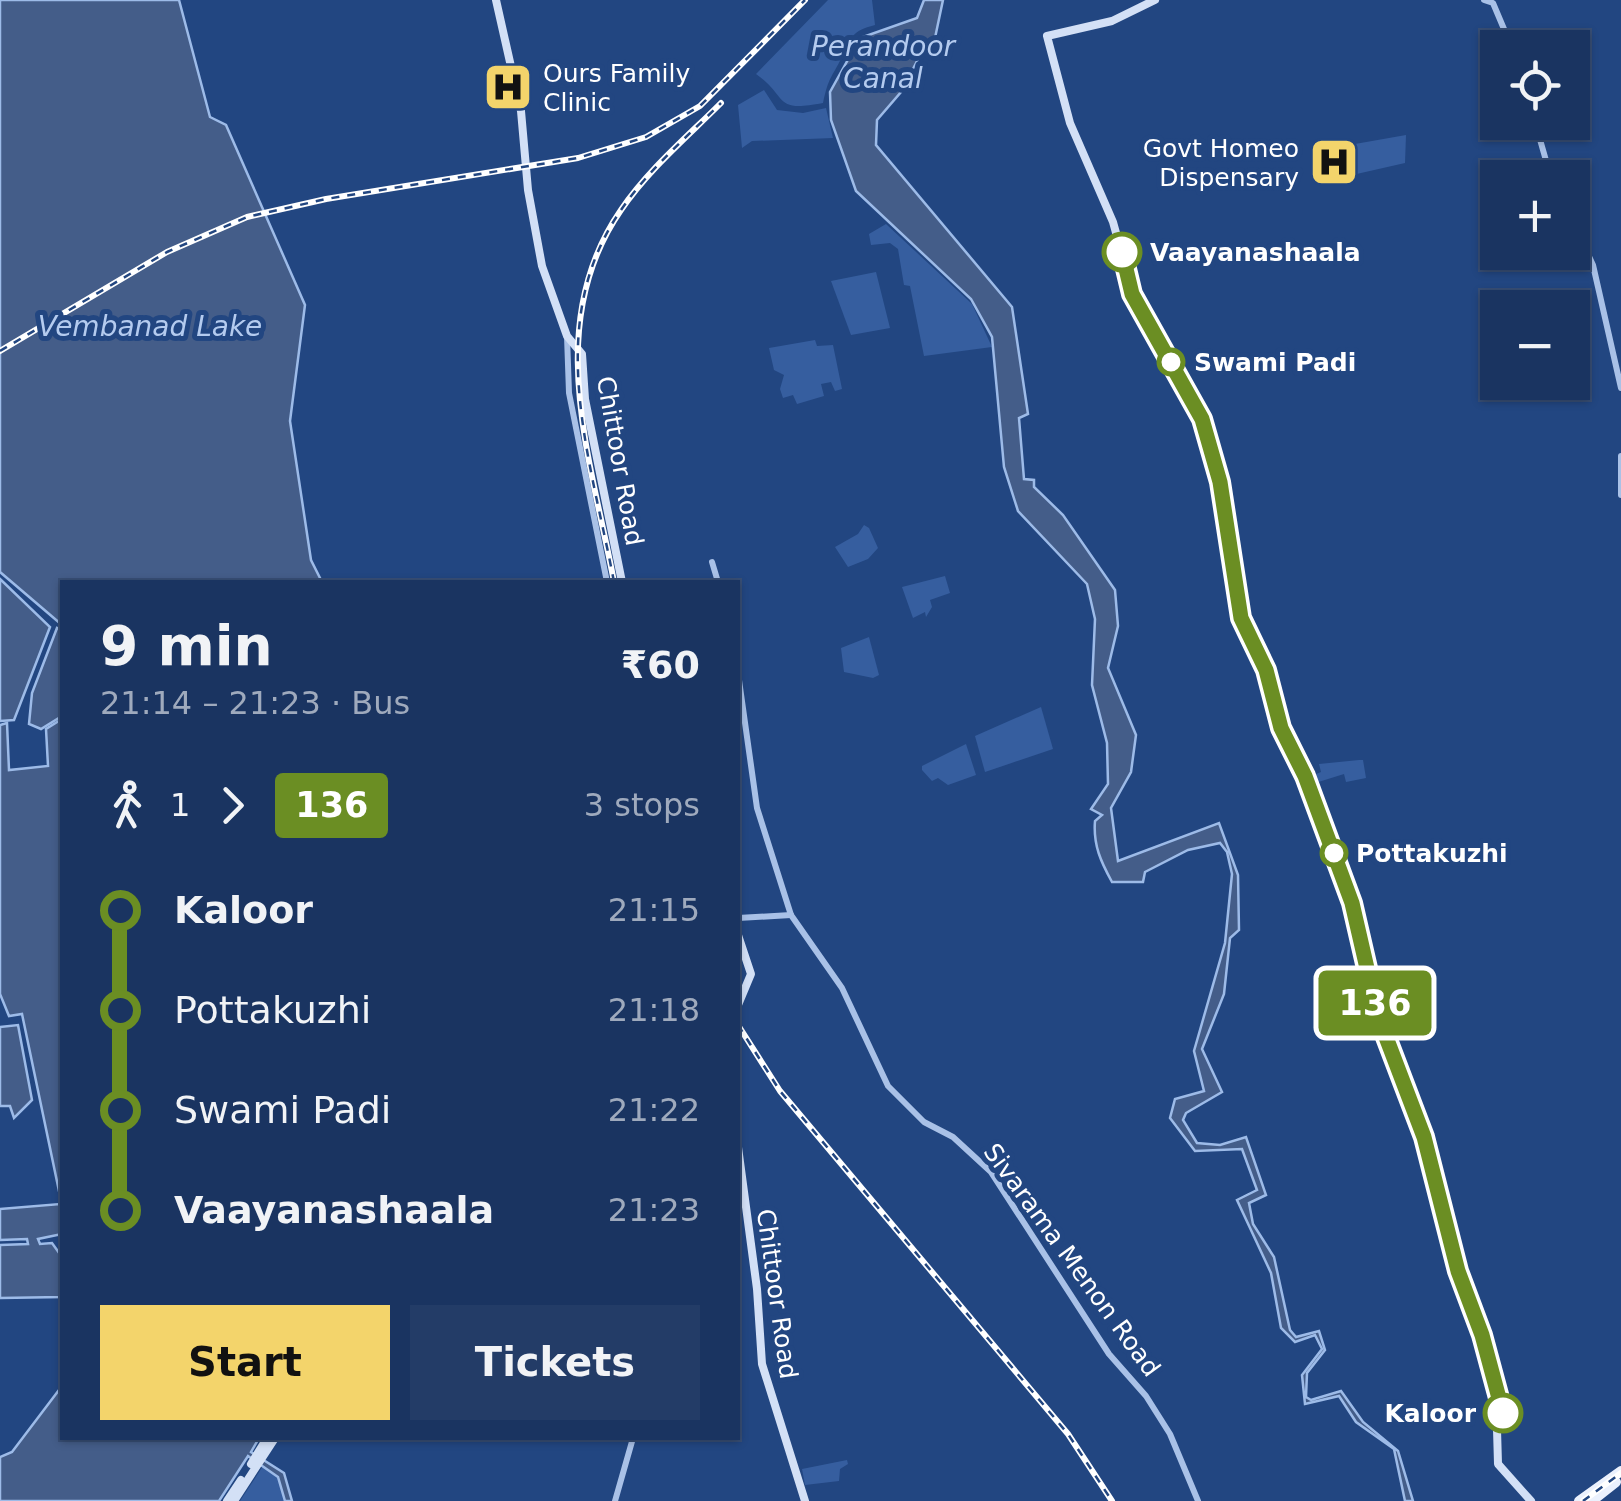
<!DOCTYPE html>
<meta charset="utf-8">
<style>
body{margin:0;font-family:"DejaVu Sans",sans-serif;background:#233c67;color:#f1f3f6;height:100vh;display:flex;flex-direction:column;font-size:38px;white-space:nowrap}
*{box-sizing:border-box;margin:0}
p{font-size:32px;color:#9faabd}
.icon{flex:none;width:55px;height:55px;fill:none;stroke:currentColor;stroke-width:2;stroke-linecap:round;stroke-linejoin:round}
.map{position:relative;flex:1;overflow:hidden}
.side{position:absolute;left:60px;top:580px;width:680px;height:860px;display:flex;flex-direction:column;background:#1a3461;border-radius:0px;box-shadow:0 2px 8px #0004,0 0 0 2px #384f76}
.side>*{flex:none}
.badge{padding:0 20px;border-radius:8px;font-size:35px;line-height:65px}
.tools{position:absolute;left:1480px;top:30px;display:grid;gap:20px}
.tools a{display:grid;place-items:center;width:110px;height:110px;border-radius:0px;background:#1a3461;box-shadow:0 2px 8px #0004,0 0 0 2px #384f76;font-size:50px}
.map>.badge{position:absolute;translate:-50% -50%;box-shadow:0 0 0 5px #fff}
.legs{display:flex;align-items:center;gap:15px;height:110px;padding:0 40px;font-size:32px}
.legs p{margin-inline-start:auto}
.summary{display:flex;align-items:center;justify-content:space-between;height:170px;padding:0 40px}
h1{font-size:55px;font-weight:700;line-height:75px}
.action{display:flex;gap:20px;margin-top:auto;padding:20px 40px}
.action a{flex:1;height:115px;border-radius:0px;background:#f3d46b;color:#111;font-size:40px;font-weight:700;line-height:115px;text-align:center}
.action a+a{background:#233c67;color:#f1f3f6}
ul{padding:0 40px;list-style:none}
li{display:flex;align-items:center;gap:35px;height:100px;font-size:38px}
li i{display:grid;place-items:center;width:15px;height:100%;margin:0 12px;background:currentColor}
li i::after{content:'';width:25px;height:25px;margin:-12px;border:8px solid;border-radius:50%;background:#1a3461}
li p{margin-inline-start:auto}
li:first-child i{background:linear-gradient(#0000 50%,currentColor 0)}
li:last-child i{background:linear-gradient(currentColor 50%,#0000 0)}
.map>svg:first-child{display:block}
.green{fill:#365e9f}
.water{fill:#445d89;stroke:#9dbbe8;stroke-width:2.5}
.lines{fill:none;stroke-linecap:round;stroke-linejoin:round}
.tertiary{stroke:#a9c1e7;stroke-width:6}
.secondary{stroke:#d3e0f6;stroke-width:8}
.primary{stroke:#ebf1fd;stroke-width:10}
.rail-casing{stroke:#fff;stroke-width:6}
.rail{stroke:#224681;stroke-width:2.5;stroke-dasharray:8;stroke-linecap:butt}
.line-1-casing{stroke:#fff;stroke-width:22}
.line-1{stroke:#6b8e23;stroke-width:15}
.stop-1-dot{fill:#fff;stroke:#6b8e23;stroke-width:5}
.labels{text-anchor:middle;dominant-baseline:central;stroke-width:10;stroke-linejoin:round;paint-order:stroke}
.poi-label{font-size:25px;fill:#fff;stroke:#224681;text-anchor:start}
.stop-label{font-size:25px;font-weight:bold;fill:#fff;stroke:#224681;text-anchor:start}
.street-label{font-size:25px;fill:#fff;stroke:#224681}
.water-label{font-size:28px;font-style:italic;fill:#b4cbef;stroke:#224681}
</style>
<div class="map">
<svg width="1621" height="1501" viewBox="0 0 1621 1501">
<rect width="100%" height="100%" fill="#224681"/>
<g class="green">
<path d="M 828,0 L 872,0 L 875,25 C 851,31 852,37 842,57 C 831,79 829,76 823,103 C 772,113 789,97 756,74 Z"/>
<path d="M 764,90 L 777,110 L 803,113 L 826,108 L 833,138 L 752,141 L 742,148 L 738,105 Z"/>
<path d="M 1406,135 L 1405,163 L 1339,178 L 1338,147 Z"/>
<path d="M 886,224 L 972,304 L 992,347 L 924,356 L 910,286 L 904,285 L 898,249 L 890,243 L 871,245 L 869,234 Z"/>
<path d="M 876,272 L 890,328 L 851,335 L 831,281 Z"/>
<path d="M 815,340 L 817,346 L 833,345 L 842,389 L 835,391 L 831,382 L 821,384 L 824,396 L 797,404 L 793,395 L 783,398 L 780,389 L 784,375 L 774,370 L 769,348 Z"/>
<path d="M 864,525 L 869,528 L 878,548 L 868,559 L 848,567 L 835,547 L 858,534 Z"/>
<path d="M 945,576 L 950,593 L 930,600 L 932,607 L 926,617 L 925,612 L 913,618 L 902,587 Z"/>
<path d="M 869,637 L 879,675 L 873,678 L 844,672 L 841,648 Z"/>
<path d="M 1041,707 L 1053,749 L 985,772 L 975,736 Z"/>
<path d="M 966,744 L 976,775 L 948,785 L 938,778 L 932,781 L 922,770 L 922,766 Z"/>
<path d="M 1359,760 L 1363,760 L 1366,778 L 1346,782 L 1344,774 L 1312,784 L 1309,777 L 1321,772 L 1319,764 Z"/>
<path d="M 847,1460 L 848,1464 L 840,1469 L 839,1481 L 805,1485 L 802,1469 Z"/>
<path d="M 263,1466 L 278,1477 L 285,1501 L 240,1501 Z"/>
</g>
<g class="water">
<path d="M 0,0 L 179,0 L 210,117 L 226,125 L 305,305 L 290,421 L 311,560 L 322,582 L 62,582 L 62,625 L 0,572 Z"/>
<path d="M 924,0 L 943,0 L 935,38 L 927,42 L 901,92 L 877,120 L 876,145 L 1012,307 L 1028,414 L 1019,418 L 1024,479 L 1034,480 L 1034,487 L 1063,515 L 1115,590 L 1118,626 L 1108,668 L 1136,735 L 1131,772 L 1111,808 L 1118,861 L 1219,823 L 1238,875 L 1239,930 L 1230,938 L 1224,994 L 1202,1049 L 1222,1092 L 1186,1113 L 1183,1120 L 1197,1143 L 1220,1145 L 1246,1137 L 1266,1195 L 1249,1203 L 1253,1224 L 1274,1257 L 1290,1330 L 1296,1337 L 1319,1331 L 1325,1350 L 1307,1373 L 1306,1397 L 1311,1400 L 1341,1391 L 1363,1422 L 1398,1451 L 1413,1501 L 1405,1501 L 1394,1449 L 1356,1422 L 1339,1396 L 1305,1404 L 1302,1375 L 1322,1349 L 1315,1335 L 1295,1342 L 1281,1328 L 1271,1273 L 1237,1200 L 1257,1190 L 1242,1149 L 1195,1151 L 1170,1118 L 1175,1099 L 1204,1091 L 1194,1051 L 1225,943 L 1232,874 L 1227,852 L 1220,843 L 1188,850 L 1145,872 L 1143,882 L 1112,882 C 1101,862 1093,845 1095,821 L 1102,815 L 1091,809 L 1108,784 L 1107,743 L 1092,685 L 1095,619 L 1087,584 L 1018,511 L 1004,467 L 992,337 L 971,299 L 856,191 L 831,120 L 830,92 L 860,38 L 917,18 Z"/>
<path d="M 0,579 L 50,627 L 14,720 L 0,721 Z"/>
<path d="M 57,628 L 62,630 L 62,716 L 41,729 L 29,724 L 32,693 Z"/>
<path d="M 62,719 L 62,1190 L 59,1191 L 22,1014 L 9,1016 L 0,994 L 0,725 L 7,723 L 9,770 L 48,766 L 46,729 Z"/>
<path d="M 18,1025 L 32,1100 L 14,1118 L 10,1106 L 0,1106 L 0,1027 Z"/>
<path d="M 60,1204 L 62,1234 L 38,1239 L 40,1244 L 52,1243 L 62,1257 L 62,1297 L 0,1298 L 0,1245 L 28,1244 L 27,1239 L 0,1240 L 0,1209 Z"/>
<path d="M 62,1386 L 62,1438 L 259,1438 L 251,1452 L 284,1473 L 292,1501 L 285,1501 L 278,1477 L 248,1456 L 219,1501 L 0,1501 L 0,1457 L 12,1452 Z"/>
</g>
<g class="lines">
<g class="tertiary">
<path d="M 1484,0 L 1493,3 L 1512,48"/>
<path d="M 1535,122 L 1551,178"/>
<path d="M 1572,220 L 1593,265 L 1621,388"/>
<path d="M 567,336 L 569,393 L 607,582"/>
<path d="M 1621,456 L 1621,495"/>
<path d="M 712,562 L 718,582"/>
<path d="M 738,673 L 757,808 L 791,915 L 842,988 L 888,1086 L 924,1122 L 953,1137 L 991,1172 L 1109,1354 L 1146,1396 L 1170,1434 L 1198,1501"/>
<path d="M 738,918 L 791,915"/>
<path d="M 615,1501 L 633,1438"/>
</g>
<g class="secondary">
<path d="M 496,0 L 521,111 L 528,190 L 542,266 L 567,336 L 582,354 L 585,399 L 622,582"/>
<path d="M 1155,0 L 1112,21 L 1047,36 L 1070,123 L 1113,222 L 1133,294 L 1201,419 L 1220,482 L 1240,615 L 1266,670 L 1281,728 L 1308,783 L 1353,903 L 1378,1016 L 1424,1138 L 1458,1271 L 1503,1409 L 1497,1429 L 1498,1464 L 1531,1501"/>
<path d="M 738,935 L 751,974 L 738,1005"/>
<path d="M 738,1147 L 757,1289 L 762,1364 L 805,1501"/>
<path d="M 251,1464 L 267,1438"/>
<path d="M 227,1501 L 241,1480"/>
<path d="M 234,1501 L 275,1438"/>
</g>
<g class="primary">
<path d="M 1579,1501 L 1621,1471"/>
<path d="M 1592,1501 L 1616,1482"/>
</g>
<g class="rail-casing">
<g id="rail">
<path d="M 0,351 L 167,252 L 247,217 L 326,199 L 578,158 L 646,137 L 700,106 L 805,0"/>
<path d="M 614,582 C 591,459 542,324 621,210 C 648,170 687,137 721,103"/>
<path d="M 738,1025 L 780,1091 L 1068,1434 L 1112,1501"/>
<path d="M 1583,1501 L 1621,1473"/>
</g>
</g>
<use href="#rail" class="rail"/>
</g>
<g class="lines">
<g class="line-1-casing">
<path id="line-1" d="M 1122,252 L 1132,294 L 1202,419 L 1220,482 L 1241,618 L 1266,670 L 1281,728 L 1305,776 L 1352,903 L 1378,1016 L 1424,1137 L 1458,1271 L 1482,1335 L 1503,1413"/>
</g>
<use href="#line-1" class="line-1"/>
</g>
<defs>
<g id="hospital-square" transform="scale(2.5)"><rect x="-9" y="-9" width="18" height="18" rx="4" fill="#f3d46b" stroke="#224681"/><path d="M-5-5h3v3.5h4V-5h3V5h-3V1.5h-4V5h-3Z" fill="#111"/></g>
</defs>
<g fill-rule="evenodd">
<use href="#hospital-square" x="508" y="87"/>
<use href="#hospital-square" x="1334" y="162"/>
</g>
<g class="stop-1-dot">
<circle cx="1122" cy="252" r="18"/>
<circle cx="1171" cy="362" r="12"/>
<circle cx="1334" cy="853" r="12"/>
<circle cx="1503" cy="1413" r="18"/>
</g>
<g class="labels">
<g class="poi-label">
<text x="543" y="73">Ours Family<tspan x="543" dy="29">Clinic</tspan></text>
<text x="1299" y="148" text-anchor="end">Govt Homeo<tspan x="1299" dy="29">Dispensary</tspan></text>
</g>
<g class="stop-label">
<text x="1150" y="252">Vaayanashaala</text>
<text x="1194" y="362">Swami Padi</text>
<text x="1356" y="853">Pottakuzhi</text>
<text x="1476" y="1413" text-anchor="end">Kaloor</text>
</g>
<g class="street-label">
<text transform="translate(620 461) rotate(80)">Chittoor Road</text>
<text transform="translate(1072 1260) rotate(54)">Sivarama Menon Road</text>
<text transform="translate(777 1294) rotate(82)">Chittoor Road</text>
</g>
<g class="water-label">
<text x="883" y="46">Perandoor<tspan x="883" dy="32">Canal</tspan></text>
<text x="150" y="326">Vembanad Lake</text>
</g>
</g>
</svg>
<div class="tools">
<a><svg class="icon" aria-label="locate" viewBox="0 0 24 24"><circle cx="12" cy="12" r="6"/><path d="M12 2v4M12 18v4M2 12h4M18 12h4"/></svg></a>
<a>+</a>
<a>−</a>
</div>
<b class="badge" style="left:1375px;top:1003px;background:#6b8e23;color:#fff">136</b>
<section class="side">
<div class="summary"><div><h1>9 min</h1><p>21:14 – 21:23 · Bus</p></div><b>₹60</b></div>
<div class="legs"><svg class="icon" aria-label="walk" viewBox="0 0 24 24"><circle cx="13" cy="4" r="2"/><path d="M13 8l-2 6 4 7M11 14l-3 7M7 12l3-4h3l4 4"/></svg>1<svg class="icon" aria-label="forward" viewBox="0 0 24 24"><path d="M9 5l7 7-7 7"/></svg><b class="badge" style="background:#6b8e23;color:#fff">136</b><p>3 stops</p></div>
<ul>
<li><i style="color:#6b8e23"></i><b>Kaloor</b><p>21:15</p></li>
<li><i style="color:#6b8e23"></i><span>Pottakuzhi</span><p>21:18</p></li>
<li><i style="color:#6b8e23"></i><span>Swami Padi</span><p>21:22</p></li>
<li><i style="color:#6b8e23"></i><b>Vaayanashaala</b><p>21:23</p></li>
</ul>
<div class="action"><a>Start</a><a>Tickets</a></div>
</section>
</div>
